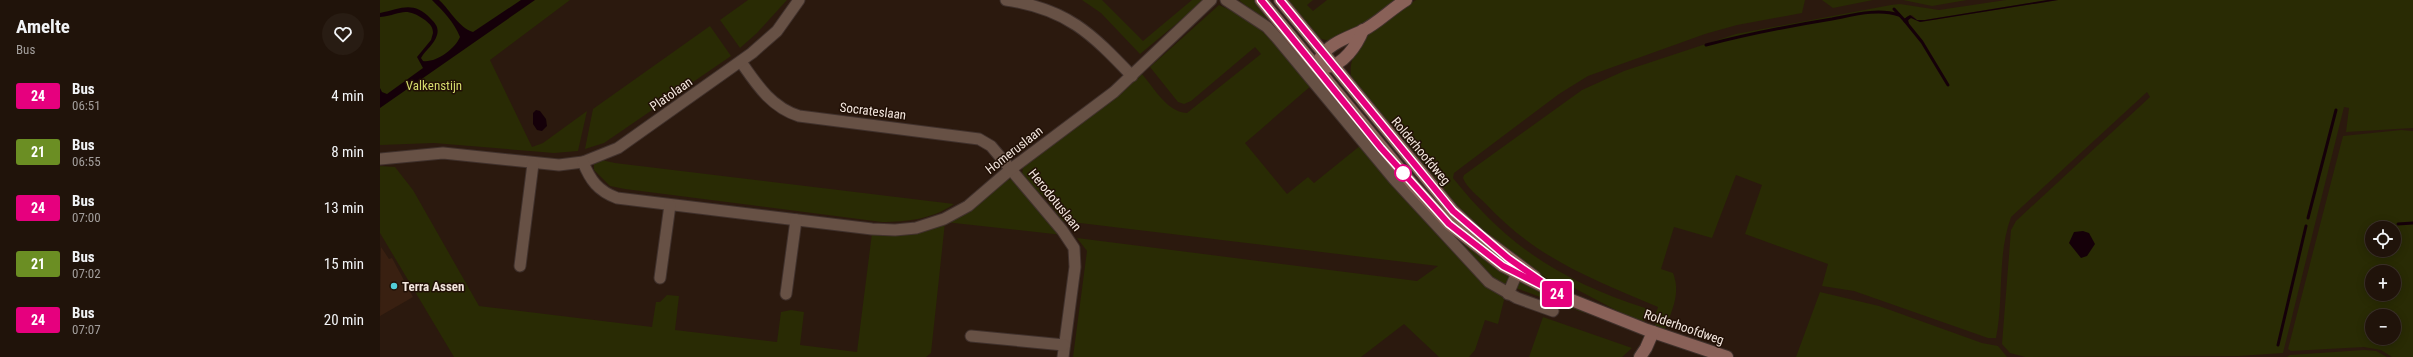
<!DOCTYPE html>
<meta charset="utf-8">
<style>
body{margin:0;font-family:"Roboto Condensed",sans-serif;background:#281c13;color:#f1f3f6;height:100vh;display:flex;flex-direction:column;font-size:15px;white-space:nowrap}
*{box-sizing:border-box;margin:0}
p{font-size:13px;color:#a29e9c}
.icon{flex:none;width:22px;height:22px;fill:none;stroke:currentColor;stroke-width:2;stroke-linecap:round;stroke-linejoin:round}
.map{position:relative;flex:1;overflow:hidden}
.side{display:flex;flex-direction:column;background:#20130a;width:380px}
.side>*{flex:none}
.badge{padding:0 8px;border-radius:3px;font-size:14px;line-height:26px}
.controls{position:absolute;left:1985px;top:221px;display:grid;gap:8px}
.controls a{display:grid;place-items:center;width:36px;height:36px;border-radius:50%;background:#20130a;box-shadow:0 2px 10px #0003,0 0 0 1px #3d322b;font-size:20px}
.map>.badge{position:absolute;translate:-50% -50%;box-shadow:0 0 0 2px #fff}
.round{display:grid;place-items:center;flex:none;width:42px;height:42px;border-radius:21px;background:#281c13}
.headline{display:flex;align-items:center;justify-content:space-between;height:68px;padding:0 16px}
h1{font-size:19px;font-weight:700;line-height:30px}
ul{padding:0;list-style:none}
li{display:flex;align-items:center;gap:12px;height:56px;padding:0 16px}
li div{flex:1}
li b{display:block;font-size:15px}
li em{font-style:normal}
li .badge{min-width:44px;font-weight:700;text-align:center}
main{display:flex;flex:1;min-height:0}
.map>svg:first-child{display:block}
.built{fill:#392011}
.green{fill:#292b04;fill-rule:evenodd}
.water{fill:#150009}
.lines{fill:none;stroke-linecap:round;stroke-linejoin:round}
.stream{stroke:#150009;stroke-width:3}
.street-casing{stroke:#40312c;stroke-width:13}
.secondary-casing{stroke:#40312c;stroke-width:14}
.street{stroke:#675145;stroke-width:11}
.secondary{stroke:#896158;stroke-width:12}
.line-casing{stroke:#fff;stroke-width:9}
.line{stroke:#e6007e;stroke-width:6}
.stop-dot{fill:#fff;stroke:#e6007e;stroke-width:2}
.poi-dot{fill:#52ccd6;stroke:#211006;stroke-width:1.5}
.labels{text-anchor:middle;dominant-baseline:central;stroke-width:3;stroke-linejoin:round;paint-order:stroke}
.park-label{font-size:13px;fill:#d4da6c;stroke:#211006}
.street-label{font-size:13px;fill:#f3e6de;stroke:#211006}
.poi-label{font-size:13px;font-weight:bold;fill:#f3e6de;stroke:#211006;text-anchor:start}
</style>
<main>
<section class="side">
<div class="headline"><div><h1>Amelte</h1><p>Bus</p></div><a class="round"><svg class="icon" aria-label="heart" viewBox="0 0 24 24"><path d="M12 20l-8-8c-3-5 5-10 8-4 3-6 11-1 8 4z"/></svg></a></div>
<ul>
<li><span class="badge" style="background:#e6007e;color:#fff">24</span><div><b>Bus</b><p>06:51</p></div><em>4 min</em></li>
<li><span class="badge" style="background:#6b8e23;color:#fff">21</span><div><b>Bus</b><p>06:55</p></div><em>8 min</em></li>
<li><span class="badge" style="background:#e6007e;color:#fff">24</span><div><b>Bus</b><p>07:00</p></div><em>13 min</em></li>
<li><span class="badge" style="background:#6b8e23;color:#fff">21</span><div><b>Bus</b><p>07:02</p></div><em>15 min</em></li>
<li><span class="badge" style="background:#e6007e;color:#fff">24</span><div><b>Bus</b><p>07:07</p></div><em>20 min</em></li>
</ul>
</section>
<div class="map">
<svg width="2033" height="357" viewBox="0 0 2033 357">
<rect width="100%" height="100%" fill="#2b190e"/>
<path class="built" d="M 1,247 L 9,259 L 12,258 L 33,297 L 0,316 Z"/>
<g class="green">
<path d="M 0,0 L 190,0 L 110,60 L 152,147 L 163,143 L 207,111 L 198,151 L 174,153 L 54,143 L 0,145 Z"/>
<path d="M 368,0 L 407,0 L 377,33 L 360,48 L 340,20 Z"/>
<path d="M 702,0 L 722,0 L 763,41 L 812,0 L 825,0 L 760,54 L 721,13 Z"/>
<path d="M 859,0 L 876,0 L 895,30 Z"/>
<path d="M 906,0 L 933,0 L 927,5 L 933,11 L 947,0 L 1017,0 C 1002,10 958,47 942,39 C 927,33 916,12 906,0 Z"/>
<path d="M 1036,0 L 1425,0 L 1422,13 L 1357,25 L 1325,34 L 1208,76 L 1179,94 L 1074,173 L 1073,178 C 1128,247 1182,281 1265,308 L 1268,313 L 1264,321 L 1247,316 L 1194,288 L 1173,283 L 1124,249 L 1078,209 L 972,82 C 962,43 1008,17 1036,0 Z"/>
<path d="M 1442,0 L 1493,0 L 1453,8 Z"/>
<path d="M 1523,0 L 1587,0 L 1552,6 Z"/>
<path d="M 1626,0 L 1668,0 L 1545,20 L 1537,20 L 1532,15 L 1525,19 L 1528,22 L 1529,19 L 1532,18 L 1540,22 L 1678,0 L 2033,0 L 2033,128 L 1966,132 L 1969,108 L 1964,107 L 1903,353 L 1859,356 L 1645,357 L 1630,353 L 1622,344 L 1631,230 L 1636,221 L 1770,97 L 1767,92 L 1631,217 C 1617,255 1624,299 1616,338 L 1608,338 L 1474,291 L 1442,286 L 1448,264 L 1365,234 L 1382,185 L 1356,175 L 1332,238 L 1294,227 L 1281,269 L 1293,273 C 1301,293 1292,310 1285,329 L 1276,327 L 1274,319 L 1278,307 C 1210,278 1157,259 1105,203 C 1098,196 1086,187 1083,178 L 1084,175 L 1202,90 L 1244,71 L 1356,34 L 1511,5 L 1520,4 L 1559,10 Z"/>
<path d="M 839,5 C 883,24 901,49 932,85 L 865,143 L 907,194 L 928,177 L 934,183 L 981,145 C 1026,198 1068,256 1125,296 L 1118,324 L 1105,320 L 1095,350 L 1089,357 L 1059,357 L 1024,324 L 981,357 L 693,357 L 707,251 L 697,238 L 1037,281 L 1058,266 L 683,221 L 667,200 L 642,177 L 643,166 L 762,74 C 775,89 787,112 807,113 L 881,54 L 875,47 L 811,101 L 804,104 L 798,102 L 770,67 Z"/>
<path d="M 330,26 L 351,56 L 224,143 L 205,149 L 213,109 Z"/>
<path d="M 2021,130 L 2033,131 L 2033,357 L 2012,357 L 2001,350 L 1984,347 L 1911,351 L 1908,349 L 1963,136 ZM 1992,228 L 2014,228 L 2014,250 L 1992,250 ZM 1992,272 L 2014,272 L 2014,294 L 1992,294 ZM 1992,316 L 2014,316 L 2014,338 L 1992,338 Z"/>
<path d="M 217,159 L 235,163 L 574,204 C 553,219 526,222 502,222 L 245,189 L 230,186 L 214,170 L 214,164 Z"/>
<path d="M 0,166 L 15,167 L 33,190 L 99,306 L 272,327 L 276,302 L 280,302 L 287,295 L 299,296 L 295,330 L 397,342 L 401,312 L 411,310 L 424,312 L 420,345 L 477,352 L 492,233 L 532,232 L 630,179 L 635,180 L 683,235 L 565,222 L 551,353 L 546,357 L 74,357 L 0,233 Z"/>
<path d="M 1065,225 L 1126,273 L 1207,314 L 1114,280 L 1088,257 Z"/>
<path d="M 1440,292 L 1499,306 L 1602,343 L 1618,346 L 1627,357 L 1416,357 Z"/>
<path d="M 1163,317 L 1252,348 L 1242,357 L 1149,357 Z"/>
<path d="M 1984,350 L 1996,351 L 2007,357 L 1907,357 L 1910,355 Z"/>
</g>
<g class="water">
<path d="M 52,0 L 59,0 C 71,11 78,27 93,32 L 141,0 L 155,0 L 0,108 L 0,88 L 2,92 L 7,94 L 43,68 L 37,57 L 51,40 L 53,33 C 53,27 50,24 45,20 C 24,5 21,15 0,17 L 0,13 C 21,9 33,0 51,19 C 56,24 59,28 57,35 C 54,45 46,49 41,58 L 43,61 C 56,63 75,49 80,37 C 74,22 63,11 52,0 Z"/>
<path d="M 1668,0 L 1678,0 L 1540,22 L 1531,18 L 1528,20 L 1529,24 L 1524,19 L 1530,15 L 1537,20 L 1545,20 Z"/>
<path d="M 156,110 L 160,111 L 166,119 L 167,126 L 162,131 L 157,130 L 153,124 L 153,113 Z"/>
<path d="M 1703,231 L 1709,233 L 1715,244 L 1707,256 L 1701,258 L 1689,243 L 1694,232 Z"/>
</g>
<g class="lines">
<g class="stream">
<path d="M 1514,9 L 1525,21"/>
<path d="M 1528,18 L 1525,21 L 1542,42 L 1568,85"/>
<path d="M 1326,45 C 1368,34 1409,26 1452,19 C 1473,15 1498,8 1519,15"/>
<path d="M 1928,218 L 1956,110"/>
<path d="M 2018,224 L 2033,223"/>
<path d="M 1898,345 L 1926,226"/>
</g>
<g class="street-casing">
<g id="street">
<path d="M 626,0 C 687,9 711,33 752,76"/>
<path d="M 846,0 L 887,27 L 897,38 L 1014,179 L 1109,282 L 1137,298 L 1173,311"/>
<path d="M 361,62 C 377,85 391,107 419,116 L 599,139 L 611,146 L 682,230 L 694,248 L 695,267 L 683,357"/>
<path d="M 0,159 L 63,153 L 179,165 L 203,162 L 238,148 L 372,53 L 397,31 L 419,0"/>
<path d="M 203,162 C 210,180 218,191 237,198 L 492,229 L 515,230 L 536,228 L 564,219 L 588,206 L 631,169 L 734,92 L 831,0"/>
<path d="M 140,266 L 153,164"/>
<path d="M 280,278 L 290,205"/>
<path d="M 406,294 L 416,220"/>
<path d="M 1128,294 L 1140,266"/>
<path d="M 591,336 L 684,345"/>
</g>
</g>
<g class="secondary-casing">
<g id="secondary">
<path d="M 881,0 L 1034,186 L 1069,224 L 1123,266 L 1184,297 L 1267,330 L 1347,357"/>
<path d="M 900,0 L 1073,211 L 1099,235 L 1155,277"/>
<path d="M 939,60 C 947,44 967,38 982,31 C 998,23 1011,9 1026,0"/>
<path d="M 946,67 C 963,66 977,45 983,30"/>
<path d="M 1260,357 L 1266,348 L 1273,332"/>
</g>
</g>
<use href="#street" class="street"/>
<use href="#secondary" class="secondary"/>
</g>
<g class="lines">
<g class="line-casing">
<path id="line" d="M 881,0 L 1001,148 L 1069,224 L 1123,266 L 1184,297 L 1128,258 L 1073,211 L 900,0"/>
</g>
<use href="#line" class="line"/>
</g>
<circle class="stop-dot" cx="1023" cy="173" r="8"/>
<circle class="poi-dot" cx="14" cy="286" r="4"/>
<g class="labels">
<g class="park-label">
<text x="54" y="85">Valkenstijn</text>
</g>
<g class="street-label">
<text transform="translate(291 94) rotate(-35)">Platolaan</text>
<text transform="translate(493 111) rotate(7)">Socrateslaan</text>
<text transform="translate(634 150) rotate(-38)">Homeruslaan</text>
<text transform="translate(1041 151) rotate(50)">Rolderhoofdweg</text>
<text transform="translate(675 200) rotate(51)">Herodotuslaan</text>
<text transform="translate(1304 327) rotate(19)">Rolderhoofdweg</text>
</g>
<g class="poi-label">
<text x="22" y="286">Terra Assen</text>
</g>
</g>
</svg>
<div class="controls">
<a><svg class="icon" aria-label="locate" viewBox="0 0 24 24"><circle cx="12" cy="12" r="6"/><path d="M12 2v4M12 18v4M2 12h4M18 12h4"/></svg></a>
<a>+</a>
<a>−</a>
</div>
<b class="badge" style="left:1177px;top:294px;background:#e6007e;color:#fff">24</b>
</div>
</main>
